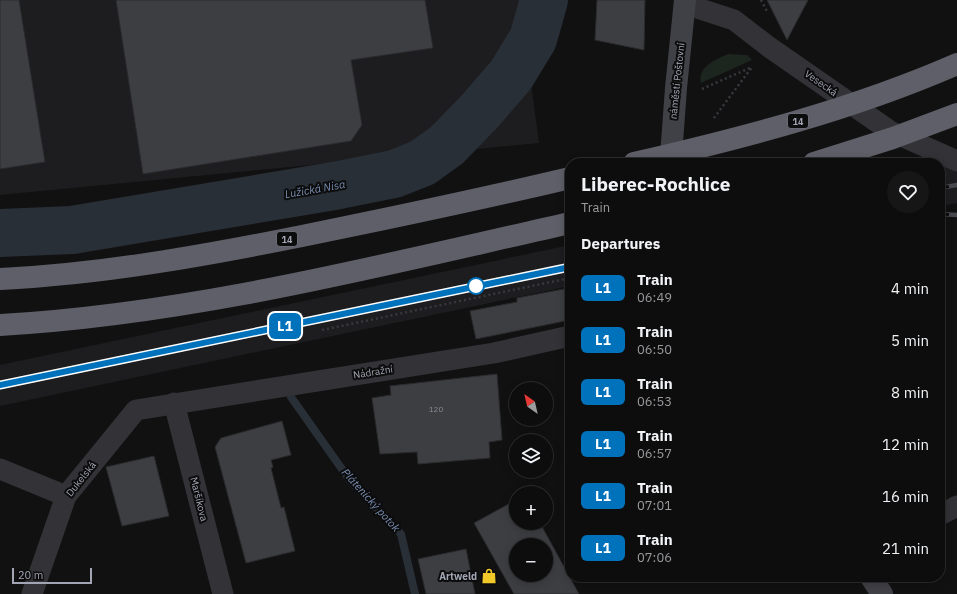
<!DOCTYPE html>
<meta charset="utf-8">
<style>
body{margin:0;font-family:"IBM Plex Sans",sans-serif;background:#161617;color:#f1f3f6;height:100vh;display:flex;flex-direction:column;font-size:15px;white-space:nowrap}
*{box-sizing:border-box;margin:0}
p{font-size:13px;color:#9a9c9e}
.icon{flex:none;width:22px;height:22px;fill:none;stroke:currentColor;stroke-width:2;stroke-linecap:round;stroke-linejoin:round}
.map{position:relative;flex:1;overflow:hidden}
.side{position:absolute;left:565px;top:158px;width:380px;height:424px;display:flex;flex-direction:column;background:#0d0d0e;border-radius:16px;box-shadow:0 2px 10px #0003,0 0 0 1px #2d2d2e}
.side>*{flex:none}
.badge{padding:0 8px;border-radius:6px;font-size:14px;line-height:26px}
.needle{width:26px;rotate:326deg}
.buttons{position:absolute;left:509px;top:382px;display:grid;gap:8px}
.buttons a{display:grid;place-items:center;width:44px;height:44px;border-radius:50%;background:#0d0d0e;box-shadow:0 2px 10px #0003,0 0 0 1px #2d2d2e;font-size:20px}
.scale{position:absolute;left:12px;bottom:10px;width:80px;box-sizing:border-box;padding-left:4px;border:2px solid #a2a5b3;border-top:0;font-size:11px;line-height:14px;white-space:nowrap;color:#a2a5b3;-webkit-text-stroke:3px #0c0c0d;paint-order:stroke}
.map>.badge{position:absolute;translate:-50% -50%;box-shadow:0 0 0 2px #fff}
h2{padding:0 16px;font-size:15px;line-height:36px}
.round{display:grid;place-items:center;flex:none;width:42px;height:42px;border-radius:21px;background:#161617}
.summary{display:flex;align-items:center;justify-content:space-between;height:68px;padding:0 16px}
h1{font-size:19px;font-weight:800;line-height:30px}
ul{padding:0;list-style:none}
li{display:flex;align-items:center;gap:12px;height:52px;padding:0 16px}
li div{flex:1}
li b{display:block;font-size:15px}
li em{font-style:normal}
li .badge{min-width:44px;font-weight:700;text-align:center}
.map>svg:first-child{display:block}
.built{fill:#1d1d1f}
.green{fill:#1d251f}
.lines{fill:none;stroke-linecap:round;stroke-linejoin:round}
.stream{stroke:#292f37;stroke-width:8}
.river{stroke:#292f37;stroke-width:48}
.building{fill:#3d3e42;stroke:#2b2b2e;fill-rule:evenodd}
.path{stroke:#38393e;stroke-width:2.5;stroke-dasharray:2 3;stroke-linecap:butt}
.street{stroke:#323237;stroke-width:21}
.secondary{stroke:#404047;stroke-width:22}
.highway{stroke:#5e5f68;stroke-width:22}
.rail-casing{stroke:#494950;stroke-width:4.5}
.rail{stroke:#0c0c0d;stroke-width:3;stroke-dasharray:9;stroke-linecap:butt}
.highway-bridge{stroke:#5e5f68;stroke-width:22}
.line-casing{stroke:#fff;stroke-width:9}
.line{stroke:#0072bc;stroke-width:6}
.stop-dot{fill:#fff;stroke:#0072bc;stroke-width:2}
.labels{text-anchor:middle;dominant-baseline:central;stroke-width:4;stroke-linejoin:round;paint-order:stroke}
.number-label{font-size:8px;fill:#898b97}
.shield{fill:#0c0c0d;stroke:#757781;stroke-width:1}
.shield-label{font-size:9px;font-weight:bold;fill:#a2a5b3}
.street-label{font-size:10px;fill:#a2a5b3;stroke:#0c0c0d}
.poi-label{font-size:10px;font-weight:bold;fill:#a2a5b3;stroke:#0c0c0d;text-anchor:end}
.water-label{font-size:11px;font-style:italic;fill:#788daf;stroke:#0c0c0d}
</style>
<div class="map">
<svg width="957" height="594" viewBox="0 0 957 594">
<rect width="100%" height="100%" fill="#111112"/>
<g class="built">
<path d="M 0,0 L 520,0 L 539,143 L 0,195 Z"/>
<path d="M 957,162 L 957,203 L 940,206 L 940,166 Z"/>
<path d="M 570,245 L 570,286 L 0,406 L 0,365 Z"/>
</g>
<path class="green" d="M 728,54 L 747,55 L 752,60 L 701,83 C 697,67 716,59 728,54 Z"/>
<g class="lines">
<path class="stream" d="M 291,397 L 349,479 L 401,534 L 415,594"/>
<path class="river" d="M 0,233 L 72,230 L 334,186 L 394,174 L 422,163 L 447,145 L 480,111 L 511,75 L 533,39 L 544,0"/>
</g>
<g class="building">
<path d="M 0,0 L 19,0 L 45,162 L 0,169 Z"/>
<path d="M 116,0 L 425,0 L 433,48 L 351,60 L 362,125 L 351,141 L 143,174 Z"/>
<path d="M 597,0 L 645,0 L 644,50 L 595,40 Z"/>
<path d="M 767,0 L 808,0 L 787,40 Z"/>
<path d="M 564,289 L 570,320 L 476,339 L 470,311 L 517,302 L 517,298 Z"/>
<path d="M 497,374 L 502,440 L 489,442 L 490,458 L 418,464 L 417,452 L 380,454 L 372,398 L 391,395 L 390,386 Z"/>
<path d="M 282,421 L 291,455 L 271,460 L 273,467 L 271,468 L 281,508 L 284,507 L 295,551 L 246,563 L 215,447 L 221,438 Z"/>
<path d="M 154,456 L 169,516 L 122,526 L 106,467 Z"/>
<path d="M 516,500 L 516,523 L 540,523 L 579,594 L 514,594 L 474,523 ZM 516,545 L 546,545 L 546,575 L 516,575 Z"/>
<path d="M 466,549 L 475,594 L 426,594 L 418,559 Z"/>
</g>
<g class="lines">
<g class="path">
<path d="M 761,0 L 768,13"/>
<path d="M 702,89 L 752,67"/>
<path d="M 714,118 L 752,67"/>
<path d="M 322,330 L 570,278"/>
</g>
<g class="street">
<path d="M 685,4 L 734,20 L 769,47 L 890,131 L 957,161"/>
<path d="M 174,403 L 223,594"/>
<path d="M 0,469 L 66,496"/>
<path d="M 940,515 L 957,506"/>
<path d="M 32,594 L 66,496 L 136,410 L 494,353 L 570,336"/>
</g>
<g class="secondary">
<path d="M 672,163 L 671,156 L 676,88 L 685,0"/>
<path d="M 871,577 L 882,594"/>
</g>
<g class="highway">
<path d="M 0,279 C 102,274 202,256 302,236 C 391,218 481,199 570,178"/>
<path d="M 0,325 C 193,314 382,265 570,223"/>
</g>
<g class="rail-casing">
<g id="rail">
<path d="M 940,188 L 957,185"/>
<path d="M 940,214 L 957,215"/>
<path d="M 0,385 L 570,267"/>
</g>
</g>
<use href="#rail" class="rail"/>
<g class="highway-bridge">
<path d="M 634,163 C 743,138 854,109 957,64"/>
<path d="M 814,163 L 893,138 L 957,114"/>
</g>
</g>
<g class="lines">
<g class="line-casing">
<path id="line" d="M 0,385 L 570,267"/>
</g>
<use href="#line" class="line"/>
</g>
<defs>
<g id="shop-bare" transform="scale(1.2)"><path d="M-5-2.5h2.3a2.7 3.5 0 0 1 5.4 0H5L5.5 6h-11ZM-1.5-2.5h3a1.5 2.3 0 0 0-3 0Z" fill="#f1ca2a" stroke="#0c0c0d" stroke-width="2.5" paint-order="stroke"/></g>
</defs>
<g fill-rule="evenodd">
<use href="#shop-bare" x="489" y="576"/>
</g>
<circle class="stop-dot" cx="476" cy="286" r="8"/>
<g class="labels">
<g class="number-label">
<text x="436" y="409">120</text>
</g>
<g class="shield">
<rect x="788" y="114" width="20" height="14" rx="3"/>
<rect x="277" y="232" width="20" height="14" rx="3"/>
</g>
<g class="shield-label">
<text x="798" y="121">14</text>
<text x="287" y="239">14</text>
</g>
<g class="street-label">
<text transform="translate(677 81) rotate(-84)">náměstí Poštovní</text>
<text transform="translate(821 83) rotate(35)">Vesecká</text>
<text transform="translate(373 372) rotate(-9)">Nádražní</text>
<text transform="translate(81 479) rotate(-52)">Dukelská</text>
<text transform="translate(199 499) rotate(76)">Maršíkova</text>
</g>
<g class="poi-label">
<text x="477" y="576">Artweld</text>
</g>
<g class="water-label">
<text transform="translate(315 189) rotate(-10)">Lužická Nisa</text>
<text transform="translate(371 500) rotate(48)">Plátenický potok</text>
</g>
</g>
</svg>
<div class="buttons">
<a><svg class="needle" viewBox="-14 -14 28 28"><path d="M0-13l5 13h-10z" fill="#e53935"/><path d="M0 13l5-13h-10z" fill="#9a9c9e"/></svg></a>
<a><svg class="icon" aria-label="layers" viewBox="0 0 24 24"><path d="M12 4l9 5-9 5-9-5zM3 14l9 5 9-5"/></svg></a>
<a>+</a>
<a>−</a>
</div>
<div class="scale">20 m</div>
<b class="badge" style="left:285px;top:326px;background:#0072bc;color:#fff">L1</b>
<section class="side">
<div class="summary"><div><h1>Liberec-Rochlice</h1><p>Train</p></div><a class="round"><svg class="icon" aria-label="heart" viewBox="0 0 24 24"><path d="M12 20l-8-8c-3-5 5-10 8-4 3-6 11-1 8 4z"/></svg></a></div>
<h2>Departures</h2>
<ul>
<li><span class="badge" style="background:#0072bc;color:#fff">L1</span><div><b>Train</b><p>06:49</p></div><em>4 min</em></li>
<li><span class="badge" style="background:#0072bc;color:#fff">L1</span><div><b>Train</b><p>06:50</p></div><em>5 min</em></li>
<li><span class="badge" style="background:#0072bc;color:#fff">L1</span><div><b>Train</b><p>06:53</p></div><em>8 min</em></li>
<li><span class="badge" style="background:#0072bc;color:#fff">L1</span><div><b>Train</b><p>06:57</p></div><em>12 min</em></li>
<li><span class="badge" style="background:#0072bc;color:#fff">L1</span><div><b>Train</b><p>07:01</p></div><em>16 min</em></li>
<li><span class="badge" style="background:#0072bc;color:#fff">L1</span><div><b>Train</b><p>07:06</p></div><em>21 min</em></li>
</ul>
</section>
</div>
